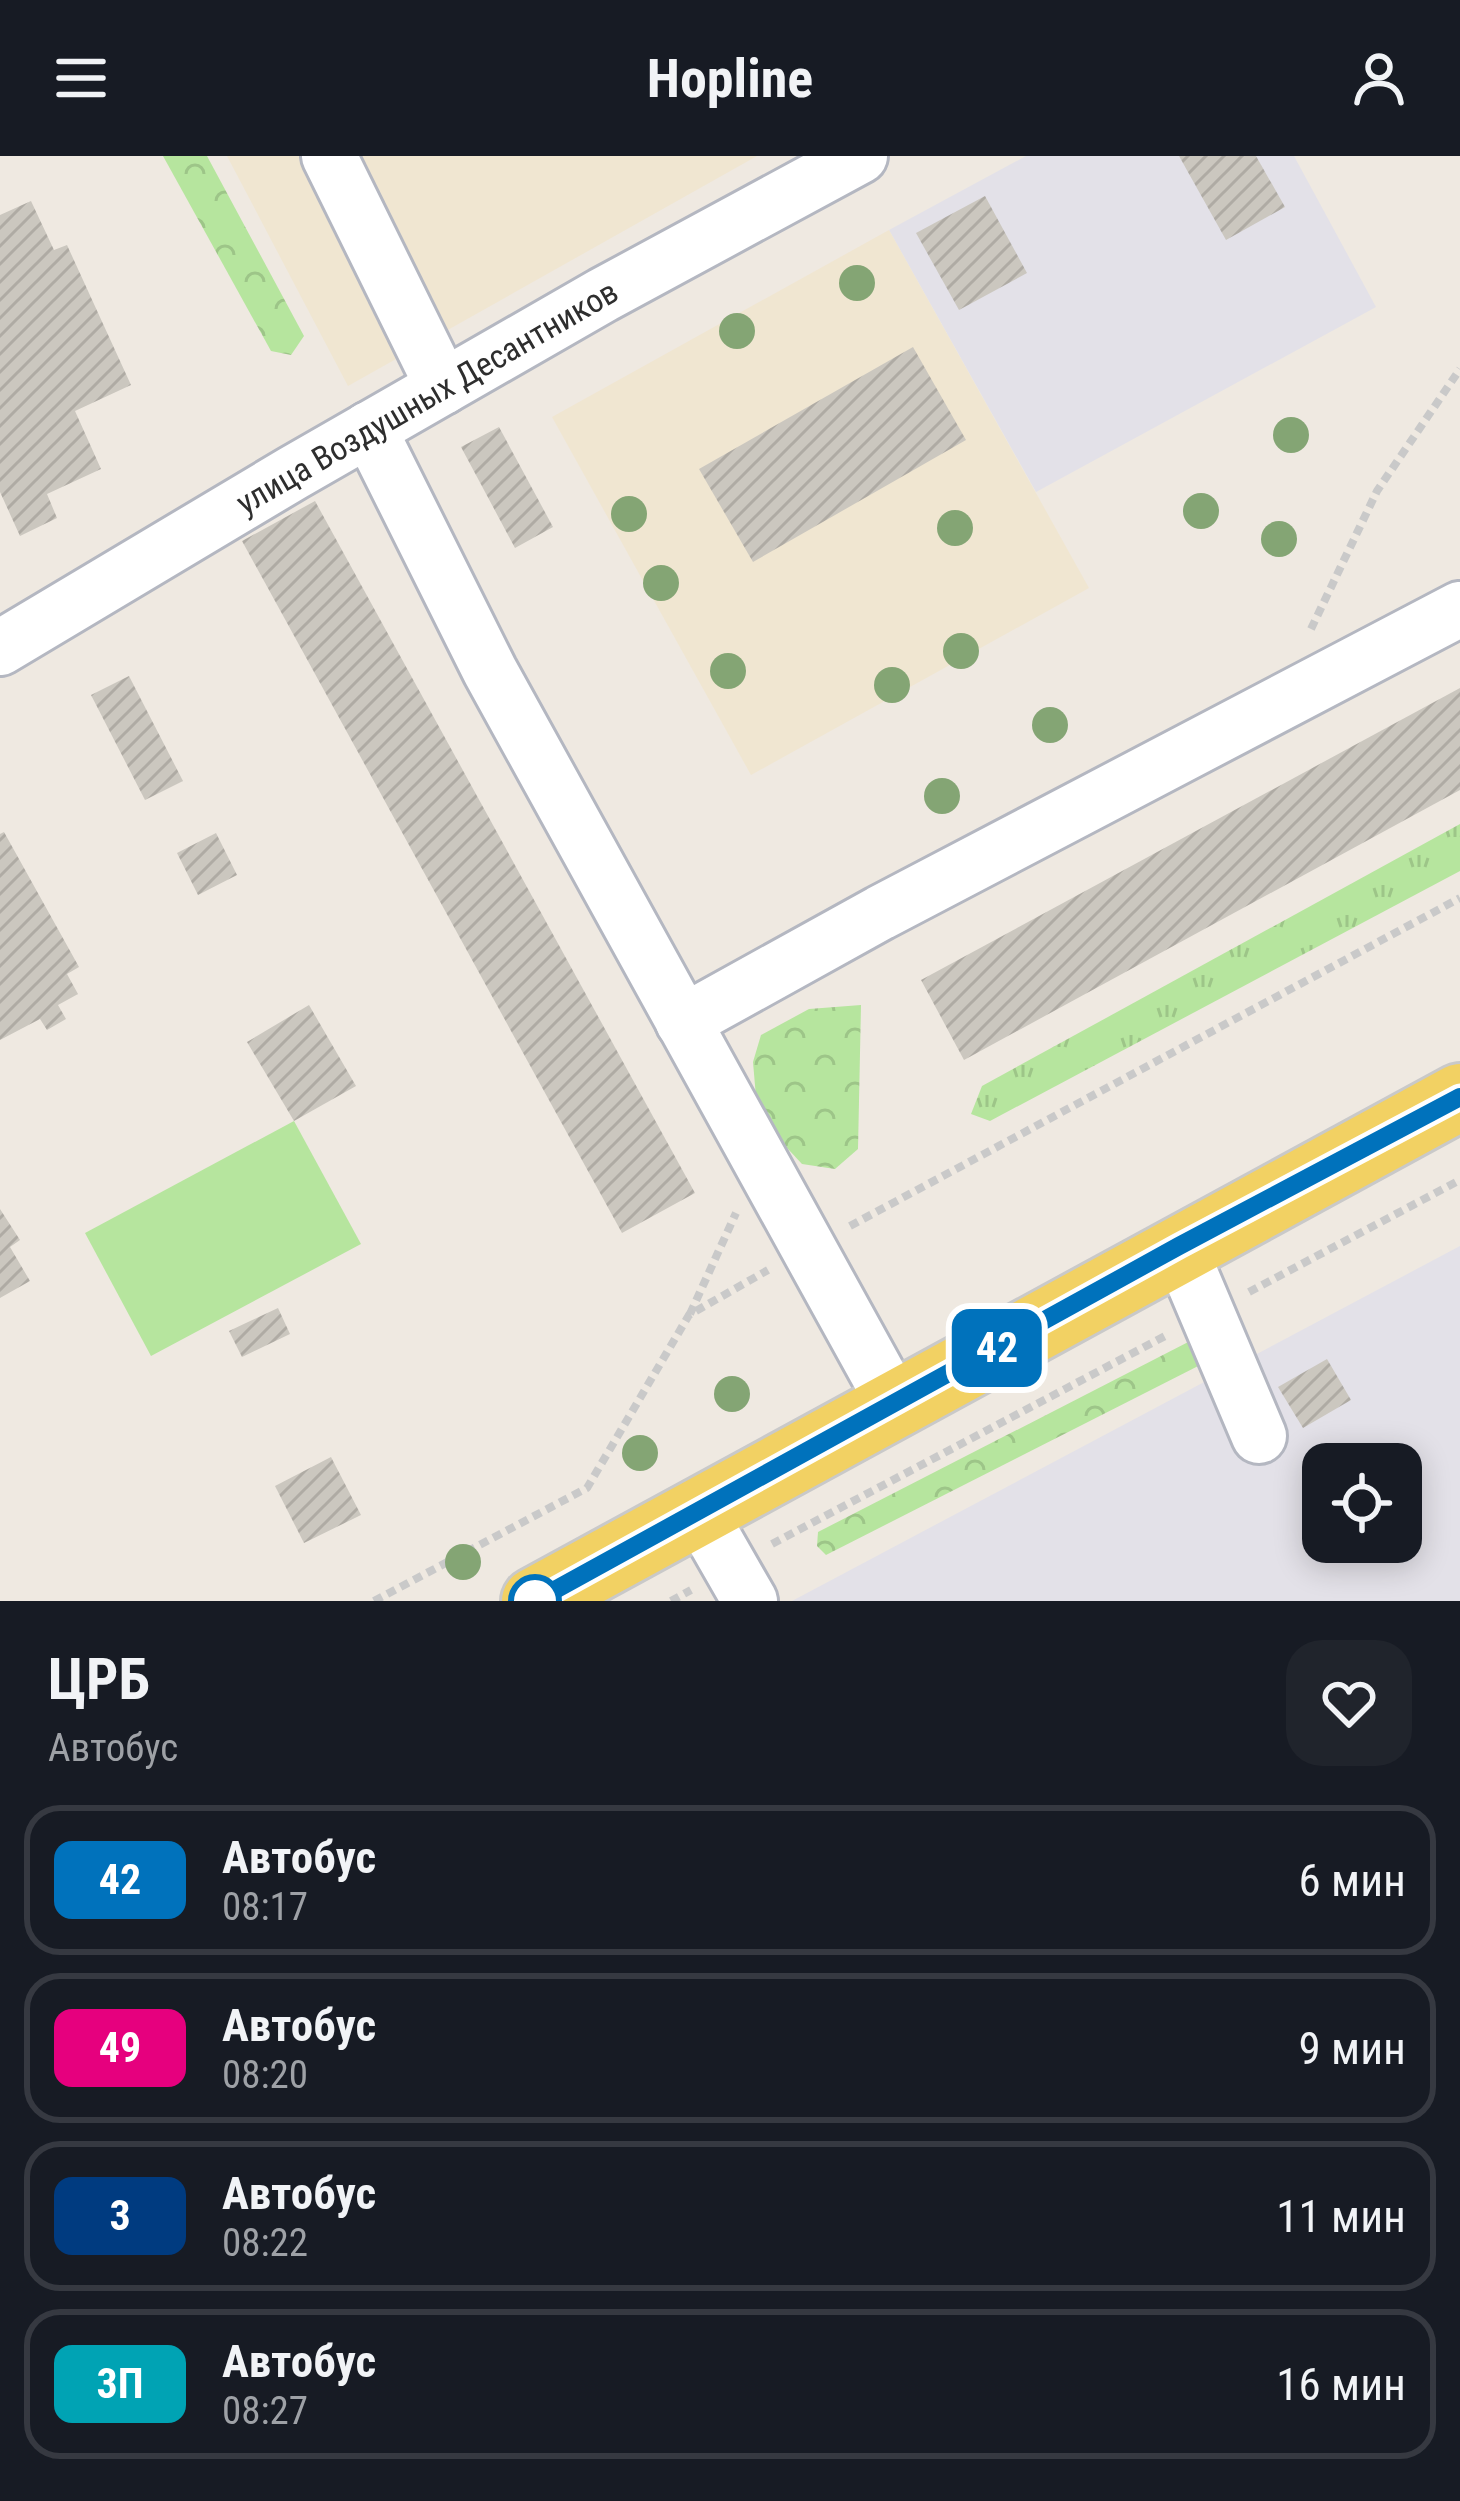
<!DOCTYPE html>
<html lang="ru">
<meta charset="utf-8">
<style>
body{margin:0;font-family:"Roboto Condensed",sans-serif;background:#20242c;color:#f1f3f6;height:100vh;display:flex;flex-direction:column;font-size:45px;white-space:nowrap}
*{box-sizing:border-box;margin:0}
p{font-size:39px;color:#9ea1a6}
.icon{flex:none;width:66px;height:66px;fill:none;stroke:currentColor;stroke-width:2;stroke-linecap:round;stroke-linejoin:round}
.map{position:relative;height:1445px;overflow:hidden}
.details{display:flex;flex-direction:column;background:#171b24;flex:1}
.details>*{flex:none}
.badge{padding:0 24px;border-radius:18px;font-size:42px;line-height:78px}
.tools{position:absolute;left:1302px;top:1287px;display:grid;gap:24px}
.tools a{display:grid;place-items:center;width:120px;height:120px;border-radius:24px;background:#171b24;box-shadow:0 6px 30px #0003;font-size:60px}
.map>.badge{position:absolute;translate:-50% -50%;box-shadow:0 0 0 6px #fff}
.round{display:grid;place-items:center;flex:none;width:126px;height:126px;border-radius:36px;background:#20242c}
.headline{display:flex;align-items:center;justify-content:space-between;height:204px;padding:0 48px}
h1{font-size:57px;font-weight:700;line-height:90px}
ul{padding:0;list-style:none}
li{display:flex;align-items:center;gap:36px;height:150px;margin:0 24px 18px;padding:0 24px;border:6px solid #363941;border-radius:36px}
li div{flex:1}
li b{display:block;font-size:45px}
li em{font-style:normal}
li .badge{min-width:132px;font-weight:700;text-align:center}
header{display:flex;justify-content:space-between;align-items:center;height:156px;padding:0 48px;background:#171b24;font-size:54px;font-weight:700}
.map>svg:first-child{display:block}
.industrial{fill:#e3e1e8;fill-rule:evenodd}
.education{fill:#f0e6d1}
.grass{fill:url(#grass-tufts)}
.forest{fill:url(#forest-crowns)}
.park{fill:#b6e59e}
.building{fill:url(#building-hatch)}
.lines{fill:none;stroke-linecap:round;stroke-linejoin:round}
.minor-casing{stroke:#b4b7c1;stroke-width:60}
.major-casing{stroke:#c9c9c9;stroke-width:72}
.path{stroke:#c9c9c9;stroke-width:8;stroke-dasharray:9 6;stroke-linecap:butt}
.minor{stroke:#fff;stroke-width:54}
.major{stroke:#f2d163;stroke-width:66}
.tree{fill:#84a574}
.line-casing{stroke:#fff;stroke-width:27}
.line{stroke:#0072bc;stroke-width:18}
.stop-dot{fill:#fff;stroke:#0072bc;stroke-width:6}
.labels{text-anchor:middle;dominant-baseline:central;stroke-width:10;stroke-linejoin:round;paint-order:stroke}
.street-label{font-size:33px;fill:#2e2e2e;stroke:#fff}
</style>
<header><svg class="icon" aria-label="menu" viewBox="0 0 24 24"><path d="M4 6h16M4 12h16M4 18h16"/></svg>Hopline<svg class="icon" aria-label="person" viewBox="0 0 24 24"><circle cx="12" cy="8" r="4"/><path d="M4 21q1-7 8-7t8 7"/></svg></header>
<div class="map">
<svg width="1460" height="1445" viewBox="0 0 1460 1445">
<defs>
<pattern id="grass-tufts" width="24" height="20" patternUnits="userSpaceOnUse" patternTransform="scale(3)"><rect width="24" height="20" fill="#b6e59e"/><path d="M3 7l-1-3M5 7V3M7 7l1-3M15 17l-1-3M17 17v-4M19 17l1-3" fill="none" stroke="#9dc588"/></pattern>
<pattern id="forest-crowns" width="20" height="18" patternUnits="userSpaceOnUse" patternTransform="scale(3)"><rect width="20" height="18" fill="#b6e59e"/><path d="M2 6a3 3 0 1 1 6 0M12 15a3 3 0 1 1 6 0" fill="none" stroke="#9dc588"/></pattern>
<pattern id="building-hatch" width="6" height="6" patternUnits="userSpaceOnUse" patternTransform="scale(3)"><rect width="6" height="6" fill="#cbc7bf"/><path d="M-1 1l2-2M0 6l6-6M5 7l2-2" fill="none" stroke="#afaba4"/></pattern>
</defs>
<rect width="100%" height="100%" fill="#efe9e1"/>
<g class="industrial">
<path d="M 1026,0 L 1294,0 L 1376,151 L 1036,336 L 889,74 Z"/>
<path d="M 1460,1090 L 1460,1445 L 792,1445 ZM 1323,1308 L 1401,1308 L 1401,1386 L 1323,1386 Z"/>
</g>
<g class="education">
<path d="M 227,0 L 757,0 L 348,230 Z"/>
<path d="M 889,74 L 1089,432 L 751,619 L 552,261 Z"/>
</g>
<path class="grass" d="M 1460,668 L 1460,715 L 990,965 L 971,958 L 982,930 Z"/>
<g class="forest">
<path d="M 163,0 L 207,0 L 304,180 L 291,199 L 271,195 Z"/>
<path d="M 861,849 L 858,993 L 835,1013 L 802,1008 L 774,978 L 756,941 L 753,906 L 761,879 L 809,853 Z"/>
<path d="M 1196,1182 L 1210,1204 L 826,1399 L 817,1390 L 818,1376 Z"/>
</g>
<path class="park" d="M 294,965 L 361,1088 L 151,1200 L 85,1077 Z"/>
<g class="building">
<path d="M 1179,0 L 1256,0 L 1285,51 L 1226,84 Z"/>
<path d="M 985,40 L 1027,117 L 959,154 L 916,77 Z"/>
<path d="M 31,45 L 54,94 L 67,89 L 131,229 L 75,255 L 101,313 L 47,338 L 57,362 L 20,380 L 0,336 L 0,59 Z"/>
<path d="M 913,191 L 966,284 L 753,406 L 699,313 Z"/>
<path d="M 499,271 L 553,371 L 515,392 L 461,291 Z"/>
<path d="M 315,345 L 695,1037 L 622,1077 L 242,385 Z"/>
<path d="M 129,520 L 183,625 L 145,644 L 91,539 Z"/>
<path d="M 1460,532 L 1460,634 L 964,904 L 921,824 Z"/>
<path d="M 4,676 L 79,811 L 67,818 L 78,838 L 58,849 L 66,863 L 47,874 L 40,863 L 0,884 L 0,678 Z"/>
<path d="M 216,677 L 237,719 L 198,739 L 177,697 Z"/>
<path d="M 309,849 L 356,930 L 294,965 L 247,886 Z"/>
<path d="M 0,1053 L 20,1084 L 10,1091 L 30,1125 L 0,1142 Z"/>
<path d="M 278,1152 L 290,1178 L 242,1201 L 229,1175 Z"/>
<path d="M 1327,1203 L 1351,1244 L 1303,1272 L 1278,1231 Z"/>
<path d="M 331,1301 L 361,1359 L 304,1387 L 275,1330 Z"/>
</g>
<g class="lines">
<g class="minor-casing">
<g id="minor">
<path d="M 329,0 L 443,231"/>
<path d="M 369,273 L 490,515 L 895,1249"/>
<path d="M 0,492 L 293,317 L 603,139 L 860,0"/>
<path d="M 683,866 L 880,757 L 1460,453"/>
<path d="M 1179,1091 L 1259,1280"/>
<path d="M 699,1356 L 750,1445"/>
</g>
</g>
<g class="major-casing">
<path id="major" d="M 535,1445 L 1460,941"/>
</g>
<g class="path">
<path d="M 1311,473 L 1377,335 L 1460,213"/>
<path d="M 850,1070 L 1460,742"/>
<path d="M 1249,1136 L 1460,1024"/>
<path d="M 690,1158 L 736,1057"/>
<path d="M 772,1388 L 1167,1179"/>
<path d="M 374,1445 L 587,1332 L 689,1159 L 768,1114"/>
<path d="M 671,1445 L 691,1434"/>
</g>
<use href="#minor" class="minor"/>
<use href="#major" class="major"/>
</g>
<g class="tree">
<circle cx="857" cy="127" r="18"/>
<circle cx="737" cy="175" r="18"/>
<circle cx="1291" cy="279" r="18"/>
<circle cx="1201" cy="355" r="18"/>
<circle cx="629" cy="358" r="18"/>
<circle cx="955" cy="372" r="18"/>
<circle cx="1279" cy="383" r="18"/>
<circle cx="661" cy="427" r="18"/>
<circle cx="961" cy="495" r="18"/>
<circle cx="728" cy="515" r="18"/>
<circle cx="892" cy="529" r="18"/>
<circle cx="1050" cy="569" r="18"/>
<circle cx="942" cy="640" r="18"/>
<circle cx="732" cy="1238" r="18"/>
<circle cx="640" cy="1297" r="18"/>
<circle cx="463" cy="1406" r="18"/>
</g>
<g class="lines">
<g class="line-casing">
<path id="line" d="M 535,1445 L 1179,1090 L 1460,941"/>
</g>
<use href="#line" class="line"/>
</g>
<circle class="stop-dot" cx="535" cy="1445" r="24"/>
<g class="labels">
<g class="street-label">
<text transform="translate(427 241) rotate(-30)">улица Воздушных Десантников</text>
</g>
</g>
</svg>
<div class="tools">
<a><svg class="icon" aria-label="locate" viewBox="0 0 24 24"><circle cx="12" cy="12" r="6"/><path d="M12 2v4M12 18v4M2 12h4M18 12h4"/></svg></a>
</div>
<b class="badge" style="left:997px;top:1192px;background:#0072bc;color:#fff">42</b>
</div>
<section class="details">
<div class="headline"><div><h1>ЦРБ</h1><p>Автобус</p></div><a class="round"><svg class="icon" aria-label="heart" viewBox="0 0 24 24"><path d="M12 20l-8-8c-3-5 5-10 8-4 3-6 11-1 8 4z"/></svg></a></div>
<ul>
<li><span class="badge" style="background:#0072bc;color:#fff">42</span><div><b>Автобус</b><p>08:17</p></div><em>6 мин</em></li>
<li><span class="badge" style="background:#e6007e;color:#fff">49</span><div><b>Автобус</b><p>08:20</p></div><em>9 мин</em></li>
<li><span class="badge" style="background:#003b80;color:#fff">3</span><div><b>Автобус</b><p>08:22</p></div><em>11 мин</em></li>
<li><span class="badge" style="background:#00a3b4;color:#fff">3П</span><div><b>Автобус</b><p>08:27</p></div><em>16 мин</em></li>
</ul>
</section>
